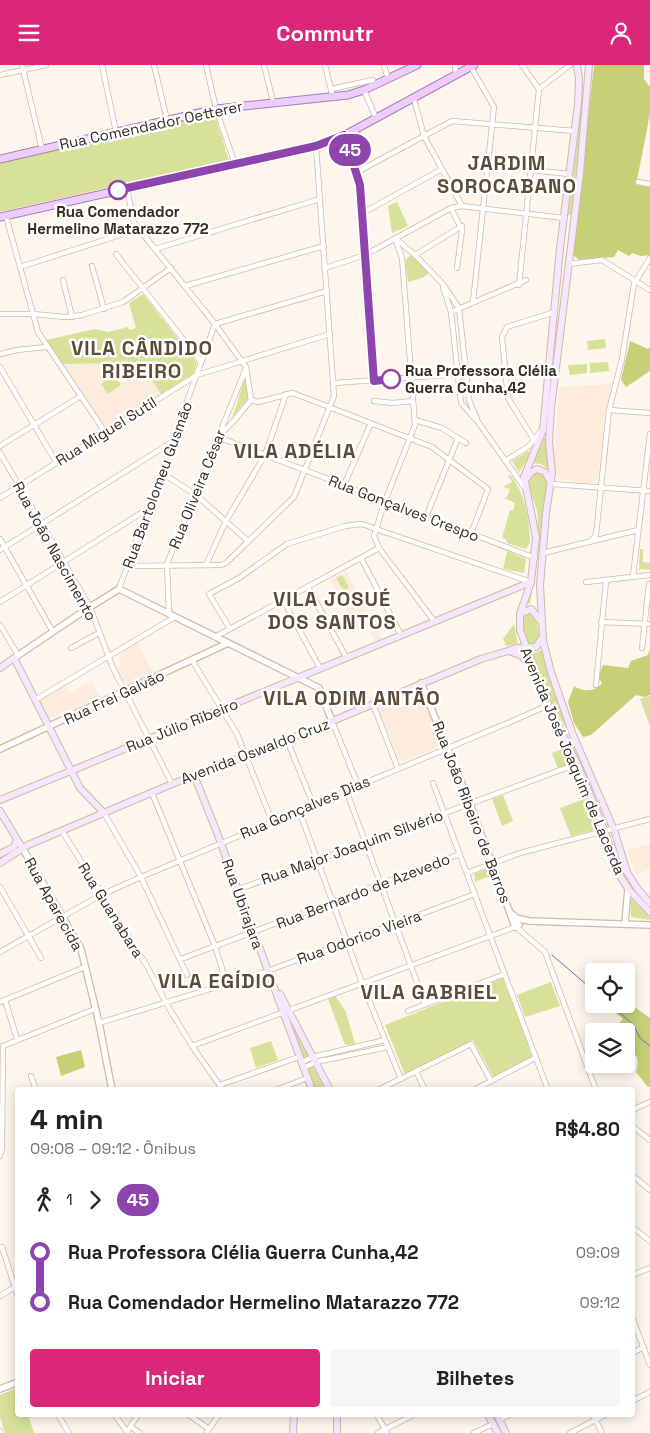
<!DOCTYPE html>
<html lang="pt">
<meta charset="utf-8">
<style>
body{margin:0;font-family:"Space Grotesk",sans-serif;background:#f6f6f6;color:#222;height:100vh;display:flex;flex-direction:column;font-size:19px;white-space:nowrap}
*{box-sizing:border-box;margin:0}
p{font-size:16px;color:#767676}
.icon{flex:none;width:28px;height:28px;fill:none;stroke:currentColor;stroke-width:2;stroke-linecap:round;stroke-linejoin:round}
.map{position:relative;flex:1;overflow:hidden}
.side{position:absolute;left:15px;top:1022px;width:620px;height:330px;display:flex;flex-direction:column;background:#fff;border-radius:5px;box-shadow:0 2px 12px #0003}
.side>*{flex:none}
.badge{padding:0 10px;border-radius:16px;font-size:18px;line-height:32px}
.tools{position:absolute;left:585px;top:898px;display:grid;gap:10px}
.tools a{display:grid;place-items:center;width:50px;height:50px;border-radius:5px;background:#fff;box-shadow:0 2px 12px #0003;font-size:25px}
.map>.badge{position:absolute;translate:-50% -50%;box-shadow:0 0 0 2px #fff}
.legs{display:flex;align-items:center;gap:8px;height:55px;padding:0 15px;font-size:16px}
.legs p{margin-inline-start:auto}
.head{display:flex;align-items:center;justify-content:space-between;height:85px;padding:0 15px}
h1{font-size:28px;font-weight:800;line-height:38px}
.primary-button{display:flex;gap:10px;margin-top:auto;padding:10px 15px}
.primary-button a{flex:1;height:58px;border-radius:5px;background:#db2777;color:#fff;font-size:20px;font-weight:800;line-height:58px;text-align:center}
.primary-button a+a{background:#f6f6f6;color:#222}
ul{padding:0 15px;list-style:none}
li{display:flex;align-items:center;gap:18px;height:50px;font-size:19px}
li i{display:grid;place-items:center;width:8px;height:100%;margin:0 6px;background:currentColor}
li i::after{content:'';width:12px;height:12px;margin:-6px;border:4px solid;border-radius:50%;background:#fff}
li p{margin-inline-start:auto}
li:first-child i{background:linear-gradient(#0000 50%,currentColor 0)}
li:last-child i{background:linear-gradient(currentColor 50%,#0000 0)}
header{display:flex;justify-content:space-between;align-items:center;height:65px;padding:0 15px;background:#db2777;color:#fff;font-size:22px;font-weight:800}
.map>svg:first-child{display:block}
.built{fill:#fdecdb}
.green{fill:#d8e19a}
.forest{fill:#c6d077}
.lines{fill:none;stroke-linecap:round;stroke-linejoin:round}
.stream{stroke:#657aa9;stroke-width:1}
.minor-casing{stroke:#cfbaa4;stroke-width:6}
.tertiary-casing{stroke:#cfbaa4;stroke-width:8}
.secondary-casing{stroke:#cfbaa4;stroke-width:8}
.primary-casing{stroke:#a57faf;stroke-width:9}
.minor{stroke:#fff;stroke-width:4.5}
.tertiary{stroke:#fff;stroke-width:5.5}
.secondary{stroke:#f6e6fe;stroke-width:6}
.primary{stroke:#eecdfc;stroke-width:7}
.line-1-casing{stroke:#fff;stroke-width:11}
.line-1{stroke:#8e44ad;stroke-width:8}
.stop-1-dot{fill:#fff;stroke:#8e44ad;stroke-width:2.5}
.labels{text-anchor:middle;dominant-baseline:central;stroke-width:5;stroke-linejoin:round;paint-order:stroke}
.street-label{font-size:15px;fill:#342c23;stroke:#fff}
.stop-label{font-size:15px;font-weight:bold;fill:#342c23;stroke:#fff}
.district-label{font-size:20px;font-weight:bold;letter-spacing:1px;fill:#5d4b37;stroke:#fff}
</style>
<header><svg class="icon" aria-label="menu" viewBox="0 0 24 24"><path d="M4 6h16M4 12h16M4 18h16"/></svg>Commutr<svg class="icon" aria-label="person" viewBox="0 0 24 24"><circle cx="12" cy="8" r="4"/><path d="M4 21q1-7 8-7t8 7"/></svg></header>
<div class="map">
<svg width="650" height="1368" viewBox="0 0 650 1368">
<rect width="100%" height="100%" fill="#fef5ec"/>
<g class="built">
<path d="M 125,298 L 144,303 L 161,329 L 107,363 L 62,299 Z"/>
<path d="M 613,319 L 606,341 L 598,413 L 592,419 L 561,414 L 556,408 L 554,387 L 559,322 Z"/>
<path d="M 346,506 L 382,574 L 376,577 L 367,561 L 357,566 L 330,515 Z"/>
<path d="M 137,578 L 153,607 L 146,610 L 146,613 L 126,621 L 116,602 L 121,598 L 119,591 L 123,586 Z"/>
<path d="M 91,616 L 100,633 L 49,654 L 39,635 L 65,620 L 70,628 Z"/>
<path d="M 419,624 L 422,625 L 443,677 L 441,681 L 404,696 L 399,695 L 378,644 L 381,640 Z"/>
<path d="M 650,779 L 650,804 L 636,809 L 627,785 Z"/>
</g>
<g class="green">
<path d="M 582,9 L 582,55 L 571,150 L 568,150 L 580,55 Z"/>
<path d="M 214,48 L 229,95 L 0,147 L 0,98 Z"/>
<path d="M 397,137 L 408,161 L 392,168 L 388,141 Z"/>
<path d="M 411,190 L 429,208 L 422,213 L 408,217 L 405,195 Z"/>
<path d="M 143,229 L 197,298 L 193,309 L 161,329 L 144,303 L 125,298 L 62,299 L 46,275 L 95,264 L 108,267 L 128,262 L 129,265 L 136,263 L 129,238 Z"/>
<path d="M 605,274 L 606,283 L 588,285 L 587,276 Z"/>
<path d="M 608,297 L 609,306 L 590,308 L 590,298 Z"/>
<path d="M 587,299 L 587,308 L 570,310 L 568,300 Z"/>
<path d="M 115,310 L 121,320 L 108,329 L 101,319 Z"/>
<path d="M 244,316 L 246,316 L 249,332 L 232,353 Z"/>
<path d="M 543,372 L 546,374 L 549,404 L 541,399 L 532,398 Z"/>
<path d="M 528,386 L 530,389 L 519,408 L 512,396 Z"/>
<path d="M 537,407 L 548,414 L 547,425 L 530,539 L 523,539 C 533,515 540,472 537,446 C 535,436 528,426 529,416 Z"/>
<path d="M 508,410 L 510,410 C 525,427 530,456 530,478 L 526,484 L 507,478 L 506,474 L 502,473 L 510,445 L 513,446 L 515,438 L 504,433 L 507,432 L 510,424 L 503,422 L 512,417 Z"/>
<path d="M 640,484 L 643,484 L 643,497 L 650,498 L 650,505 L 639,504 Z"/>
<path d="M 507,486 L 526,494 L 524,508 L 503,504 Z"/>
<path d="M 342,510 L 349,522 L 344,526 L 336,513 Z"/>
<path d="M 527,546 L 536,550 L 539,572 L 535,580 L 528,578 C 523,569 520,554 527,546 Z"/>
<path d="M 514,559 L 518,579 L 506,581 L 503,574 Z"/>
<path d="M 542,585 L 553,624 L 611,764 L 570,670 L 551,637 L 532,589 Z"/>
<path d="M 650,631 L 650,661 L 640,634 Z"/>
<path d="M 566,683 L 571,697 L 558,704 L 552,688 Z"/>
<path d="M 503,730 L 513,756 L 502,761 L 492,734 Z"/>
<path d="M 587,733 L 599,760 L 598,764 L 571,771 L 560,743 Z"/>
<path d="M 490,803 L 493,810 L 475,817 L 474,809 Z"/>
<path d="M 631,834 L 650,852 L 650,855 L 631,852 Z"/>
<path d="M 503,913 L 533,993 L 494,1013 L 473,975 L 405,1010 L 385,960 Z"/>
<path d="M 551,917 L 560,941 L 525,952 L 517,930 Z"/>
<path d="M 335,930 L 346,947 L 355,979 L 345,980 L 328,934 Z"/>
<path d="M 289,953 L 311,992 L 304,995 Z"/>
<path d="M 271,976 L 278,995 L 256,1003 L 250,983 Z"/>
<path d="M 315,1001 L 327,1025 L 315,1025 L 307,1004 Z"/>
<path d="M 17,1323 L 18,1350 L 28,1350 L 34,1368 L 5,1368 L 0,1352 L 0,1330 Z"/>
</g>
<g class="forest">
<path d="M 594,0 L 644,0 L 644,14 L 650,22 L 650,49 L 636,120 L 650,122 L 650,190 L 641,191 L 632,188 L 629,191 L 618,185 L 614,192 L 579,195 L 573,190 Z"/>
<path d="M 630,276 L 648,284 L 650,282 L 650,306 L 626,322 L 621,314 Z"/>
<path d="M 650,584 L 650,630 L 645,632 L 636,630 L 591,670 L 583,672 L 574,658 L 568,637 L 574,621 C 582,627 596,627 602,618 L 598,612 L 603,600 L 628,603 L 631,596 L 648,590 Z"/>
<path d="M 626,936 L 650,953 L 650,1022 L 647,1021 L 636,1007 C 640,993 637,990 626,980 L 626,966 L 611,966 L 623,954 L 605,939 L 626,939 Z"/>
<path d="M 81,985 L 85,1002 L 61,1011 L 56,992 Z"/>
</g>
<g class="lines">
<g class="stream">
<path d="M 552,890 L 594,926"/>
<path d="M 609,939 L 633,959 L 640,973 L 650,981"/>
</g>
<g class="minor-casing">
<g id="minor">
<path d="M 22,0 L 42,84"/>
<path d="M 102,0 L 116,67"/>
<path d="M 154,0 L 167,55"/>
<path d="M 206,0 L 216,44 L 235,99"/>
<path d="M 264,0 L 273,37"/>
<path d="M 325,0 L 333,33"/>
<path d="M 384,0 L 388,14"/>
<path d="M 455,0 L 456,10"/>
<path d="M 471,2 L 494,42 L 473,237"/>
<path d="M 0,10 L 46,0"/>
<path d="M 331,24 L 373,15"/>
<path d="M 539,24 L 570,0"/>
<path d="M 364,25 L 376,53"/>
<path d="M 414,34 L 424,71 L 462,141"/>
<path d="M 345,70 L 360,120 L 374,316"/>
<path d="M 531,105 L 569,109"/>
<path d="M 357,107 L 452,56 L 575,66"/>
<path d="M 638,117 L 650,119"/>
<path d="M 127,124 L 134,158 L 215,259 L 246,302 L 251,335 L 233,357 L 218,372"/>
<path d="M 451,143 L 462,165 L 457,203"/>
<path d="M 361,149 L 442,104"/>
<path d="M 6,151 L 38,267 L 105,367"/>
<path d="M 395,173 L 402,193 L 415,360 L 385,436 L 374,471 L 379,483 L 434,556"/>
<path d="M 395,173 L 415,190 L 442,218 L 459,243 L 469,335 L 478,357 L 524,422"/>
<path d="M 155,184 L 320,134"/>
<path d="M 116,189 L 201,297"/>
<path d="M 415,190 L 462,161"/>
<path d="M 568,199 L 602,195 L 650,225"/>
<path d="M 92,201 L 104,244"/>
<path d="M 20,202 L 139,164"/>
<path d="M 325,203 L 365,190 L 451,143 L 462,141 L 564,153"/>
<path d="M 63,215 L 72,252"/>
<path d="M 519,220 L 539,24 L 522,0"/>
<path d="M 185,221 L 324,181"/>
<path d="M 443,222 L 451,247 L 461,338 L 475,354"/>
<path d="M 451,247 L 526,215"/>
<path d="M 0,249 L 33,249 L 65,252 L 82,250 L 123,237 L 171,203"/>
<path d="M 215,259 L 327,226"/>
<path d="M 0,289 L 17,285 L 46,282"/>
<path d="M 0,302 L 56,397"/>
<path d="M 334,318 L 504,306"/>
<path d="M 251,335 L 258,337 L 293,328 L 432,382 L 488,424 L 471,469"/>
<path d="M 374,336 L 393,338 L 413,336"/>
<path d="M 609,345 L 650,348"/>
<path d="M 415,355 L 442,363 L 466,378"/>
<path d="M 218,372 L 535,493"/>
<path d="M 534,375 L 508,333 L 502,272 L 507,262 L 555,247"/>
<path d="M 0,381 L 81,331"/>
<path d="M 0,388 L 90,542 L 113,603 L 172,719"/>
<path d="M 505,396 L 529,381 L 540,367"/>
<path d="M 162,408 L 196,430 L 248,476"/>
<path d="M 551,419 L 650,426"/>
<path d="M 344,420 L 371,358"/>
<path d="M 0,433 L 197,310 L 330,269"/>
<path d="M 426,452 L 458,373"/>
<path d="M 0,474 L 53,567"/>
<path d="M 590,477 L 596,470 L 609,345 L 622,294 L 634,219 L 650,193"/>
<path d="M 0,485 L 172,377"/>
<path d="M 543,488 L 638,465"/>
<path d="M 361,493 L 401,570"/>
<path d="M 206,500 L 226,456 L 265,390 L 286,329"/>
<path d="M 127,501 L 221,500 L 226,498 L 294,432 L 334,331 L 316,81"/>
<path d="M 633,511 L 650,369"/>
<path d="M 586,517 L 650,510"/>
<path d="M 308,522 L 346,592"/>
<path d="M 119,524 L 215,259"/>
<path d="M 283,535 L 320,603"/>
<path d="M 0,537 L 149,443"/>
<path d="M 169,549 L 167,499 L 246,303"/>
<path d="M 601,557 L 650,559"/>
<path d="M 0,560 L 18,590"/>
<path d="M 230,564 L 209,529 L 239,513 L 287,479 L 345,461 L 362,459 L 373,463 L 531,517"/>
<path d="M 215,572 L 379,483"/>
<path d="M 71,583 L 99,568"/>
<path d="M 642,583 L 649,519"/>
<path d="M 192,595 L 237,669 L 272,756"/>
<path d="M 596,620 L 606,516"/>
<path d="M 35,635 L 173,553"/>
<path d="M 373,639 L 398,704"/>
<path d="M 332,656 L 358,720"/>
<path d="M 287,675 L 313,739"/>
<path d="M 433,718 L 548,1025"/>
<path d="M 346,725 L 425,939"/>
<path d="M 152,728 L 215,881 L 227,920"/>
<path d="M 299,745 L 362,918 L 401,1014"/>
<path d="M 104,748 L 141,812 L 187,910"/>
<path d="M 62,766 L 147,901 L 166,938 L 192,981 L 223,1025"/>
<path d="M 467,808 L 520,788 L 650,754"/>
<path d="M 0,822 L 41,893"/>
<path d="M 237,825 L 574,700 L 578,702"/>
<path d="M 516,862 L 545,887 L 596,1025"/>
<path d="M 0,887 L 101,830 L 141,812 L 510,657 L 542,643 L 546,636"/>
<path d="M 181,894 L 460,789"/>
<path d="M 5,935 L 17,974"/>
<path d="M 0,937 L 85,902"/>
<path d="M 408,946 L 505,909"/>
<path d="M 99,958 L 262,908 L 475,829"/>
<path d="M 192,981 L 515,862"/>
<path d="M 301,998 L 313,992 L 385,975"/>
<path d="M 303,1003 L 316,997 L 388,982"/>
<path d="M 416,1006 L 425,1025"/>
<path d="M 31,1011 L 36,1025"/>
<path d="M 220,1020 L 299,992"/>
<path d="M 276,1025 L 307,1013"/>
<path d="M 378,1025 L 471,979 L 491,1016"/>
<path d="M 474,1025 L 535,993"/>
<path d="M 632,1045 L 650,1037"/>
<path d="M 632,1061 L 650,1075"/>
<path d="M 0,1091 L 2,1083 L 3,981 L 95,944"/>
<path d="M 632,1110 L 650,1125"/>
<path d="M 632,1162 L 650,1176"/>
<path d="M 2,1182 L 18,1232"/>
<path d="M 632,1210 L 650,1203"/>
<path d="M 0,1231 L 18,1220"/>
<path d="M 632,1252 L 650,1300"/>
<path d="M 632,1288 L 644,1282"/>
<path d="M 632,1336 L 650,1327"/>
<path d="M 58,1350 L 69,1368"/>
<path d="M 115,1350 L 127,1367"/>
<path d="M 189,1350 L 209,1364"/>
<path d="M 377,1350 L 387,1368"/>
<path d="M 593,1350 L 602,1368"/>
<path d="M 499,1355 L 509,1350"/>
<path d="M 131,1362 L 140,1368"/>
<path d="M 0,1366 L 1,1368"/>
<path d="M 126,1368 L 138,1350"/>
<path d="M 206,1368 L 219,1350"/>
<path d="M 378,1368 L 413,1350"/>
<path d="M 474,1368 L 493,1359"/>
<path d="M 570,1368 L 605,1350"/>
</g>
</g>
<g class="tertiary-casing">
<g id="tertiary">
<path d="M 14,593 L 90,542 L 119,524 L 319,623 L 332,656"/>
<path d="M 421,618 L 470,739 L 514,859"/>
<path d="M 0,684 L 228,578"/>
<path d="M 23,784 L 81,884 L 99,958 L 112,1025"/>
<path d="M 512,849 L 516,853 L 529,856 L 650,860"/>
<path d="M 516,857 L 519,860 L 516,862 L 514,859 Z"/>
<path d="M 625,858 L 628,824"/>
<path d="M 0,1324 L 18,1317"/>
</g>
</g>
<g class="secondary-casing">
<g id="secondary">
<path d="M 577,0 L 579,14 L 578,39 L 560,183 L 543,365 L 524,412 L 536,472 L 531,517 L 520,549 L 520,565 L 546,635 L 579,703 L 605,767 L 618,808 L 629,825 L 650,847"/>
<path d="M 589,0 L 580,108 L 551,343 L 549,377 L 552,408 L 546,448 L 540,520 L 543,576 L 551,607 L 573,670 L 614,765 L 627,807 L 637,823 L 650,838"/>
<path d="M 526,414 L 530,408 L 537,404 L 545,407 L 550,416"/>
<path d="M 520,549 L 531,544 L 540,555"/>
<path d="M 509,586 L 520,590 L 529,599"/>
<path d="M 0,603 L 14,593 L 80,723 L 104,748"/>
<path d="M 194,710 L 216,765 L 312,1025"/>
<path d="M 0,735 L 531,517"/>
<path d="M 0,746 L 23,784"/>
<path d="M 0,789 L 14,782 L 17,775"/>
<path d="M 0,798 L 28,780 L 172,719 L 287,675 L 481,594 L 518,583 L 536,582 L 542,573"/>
<path d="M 280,929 L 330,1025"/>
<path d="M 488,1350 L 498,1368"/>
<path d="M 497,1350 L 506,1368"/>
<path d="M 293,1368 L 294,1350"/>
<path d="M 337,1368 L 337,1350"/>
</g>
</g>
<g class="primary-casing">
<g id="primary">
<path d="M 0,94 L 216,44 L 348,30 L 364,25 L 417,0"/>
<path d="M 0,152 L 316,81 L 345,70 L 474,0"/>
</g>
</g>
<use href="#minor" class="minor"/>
<use href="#tertiary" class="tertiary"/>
<use href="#secondary" class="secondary"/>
<use href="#primary" class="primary"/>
</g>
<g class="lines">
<g class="line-1-casing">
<path id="line-1" d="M 118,125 L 316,81 L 344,70 L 360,120 L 374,316 L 391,314"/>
</g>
<use href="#line-1" class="line-1"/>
</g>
<g class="stop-1-dot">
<circle cx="118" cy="125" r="9"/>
<circle cx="391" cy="314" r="9"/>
</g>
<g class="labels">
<g class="street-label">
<text transform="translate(151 60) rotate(-12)">Rua Comendador Oetterer</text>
<text transform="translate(106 366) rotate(-32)">Rua Miguel Sutil</text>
<text transform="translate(157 420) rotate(-70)">Rua Bartolomeu Gusmão</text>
<text transform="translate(197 424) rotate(-68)">Rua Oliveira César</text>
<text transform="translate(404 443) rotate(21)">Rua Gonçalves Crespo</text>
<text transform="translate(55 486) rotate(61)">Rua João Nascimento</text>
<text transform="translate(114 632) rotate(-25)">Rua Frei Galvão</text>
<text transform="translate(182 660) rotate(-22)">Rua Júlio Ribeiro</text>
<text transform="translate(255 686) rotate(-21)">Avenida Oswaldo Cruz</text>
<text transform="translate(573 696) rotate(67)">Avenida José Joaquim de Lacerda</text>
<text transform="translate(305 742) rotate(-23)">Rua Gonçalves Dias</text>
<text transform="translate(472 747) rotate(69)">Rua João Ribeiro de Barros</text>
<text transform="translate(352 782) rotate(-20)">Rua Major Joaquim Silvério</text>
<text transform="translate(363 826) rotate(-21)">Rua Bernardo de Azevedo</text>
<text transform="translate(54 839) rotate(61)">Rua Aparecida</text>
<text transform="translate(243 839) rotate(70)">Rua Ubirajara</text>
<text transform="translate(111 845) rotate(58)">Rua Guanabara</text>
<text transform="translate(359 872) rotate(-20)">Rua Odorico Vieira</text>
</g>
<g class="stop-label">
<text x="118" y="146">Rua Comendador<tspan x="118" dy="17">Hermelino Matarazzo 772</tspan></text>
<text x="405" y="305" text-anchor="start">Rua Professora Clélia<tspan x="405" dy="17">Guerra Cunha,42</tspan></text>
</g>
<g class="district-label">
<text x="507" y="98">JARDIM<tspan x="507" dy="23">SOROCABANO</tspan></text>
<text x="142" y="283">VILA CÂNDIDO<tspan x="142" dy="23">RIBEIRO</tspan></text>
<text x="295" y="386">VILA ADÉLIA</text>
<text x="332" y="534">VILA JOSUÉ<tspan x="332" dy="23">DOS SANTOS</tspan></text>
<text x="352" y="633">VILA ODIM ANTÃO</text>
<text x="217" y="916">VILA EGÍDIO</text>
<text x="429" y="927">VILA GABRIEL</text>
</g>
</g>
</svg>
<div class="tools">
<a><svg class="icon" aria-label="locate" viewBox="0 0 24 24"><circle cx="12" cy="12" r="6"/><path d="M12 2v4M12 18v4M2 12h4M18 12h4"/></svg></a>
<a><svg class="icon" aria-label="layers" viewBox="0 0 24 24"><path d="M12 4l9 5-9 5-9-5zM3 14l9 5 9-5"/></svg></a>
</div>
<b class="badge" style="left:350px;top:85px;background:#8e44ad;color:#fff">45</b>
<section class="side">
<div class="head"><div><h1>4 min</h1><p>09:08 – 09:12 · Ônibus</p></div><b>R$4.80</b></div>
<div class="legs"><svg class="icon" aria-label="walk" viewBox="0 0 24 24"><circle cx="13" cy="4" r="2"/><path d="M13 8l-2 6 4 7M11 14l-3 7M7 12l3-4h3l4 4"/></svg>1<svg class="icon" aria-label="forward" viewBox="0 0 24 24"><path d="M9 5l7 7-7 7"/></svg><b class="badge" style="background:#8e44ad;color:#fff">45</b></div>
<ul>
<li><i style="color:#8e44ad"></i><b>Rua Professora Clélia Guerra Cunha,42</b><p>09:09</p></li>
<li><i style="color:#8e44ad"></i><b>Rua Comendador Hermelino Matarazzo 772</b><p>09:12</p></li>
</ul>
<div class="primary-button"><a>Iniciar</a><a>Bilhetes</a></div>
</section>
</div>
